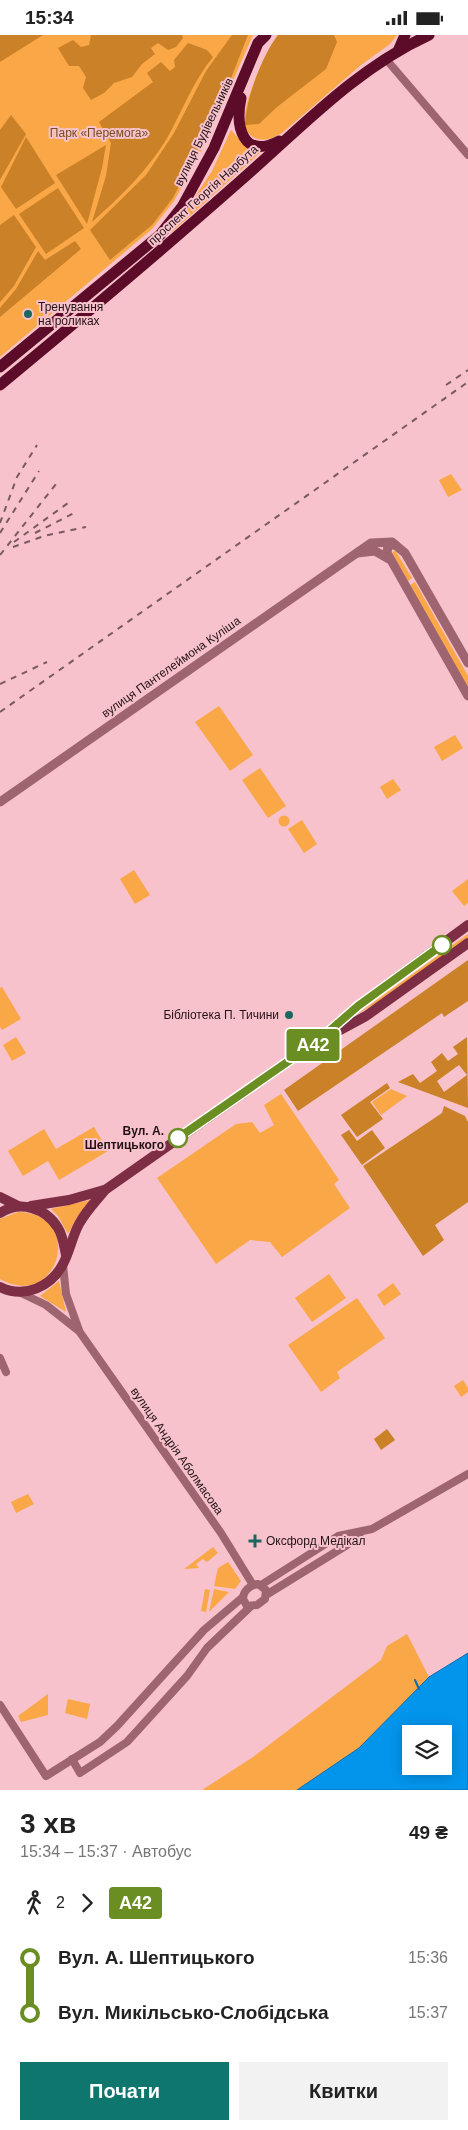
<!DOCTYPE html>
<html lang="uk">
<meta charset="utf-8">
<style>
body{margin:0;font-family:Helvetica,sans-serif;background:#f2f2f2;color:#222;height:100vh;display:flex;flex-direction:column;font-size:19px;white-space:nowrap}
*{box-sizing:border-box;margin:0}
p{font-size:16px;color:#767676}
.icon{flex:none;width:28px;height:28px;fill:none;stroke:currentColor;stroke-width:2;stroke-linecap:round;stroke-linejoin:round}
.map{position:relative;height:1755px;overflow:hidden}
.side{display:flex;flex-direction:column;background:#fff;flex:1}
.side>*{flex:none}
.badge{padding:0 10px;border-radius:4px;font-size:18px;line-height:32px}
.tools{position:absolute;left:402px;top:1690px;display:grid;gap:10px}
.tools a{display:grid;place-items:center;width:50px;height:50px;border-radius:0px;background:#fff;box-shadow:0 2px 12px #0003;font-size:25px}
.map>.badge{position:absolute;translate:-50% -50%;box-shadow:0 0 0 2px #fff}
.legs{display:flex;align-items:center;gap:8px;height:55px;padding:0 20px;font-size:16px}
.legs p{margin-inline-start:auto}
.summary{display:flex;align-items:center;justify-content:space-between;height:85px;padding:0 20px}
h1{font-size:28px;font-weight:800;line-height:38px}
.action{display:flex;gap:10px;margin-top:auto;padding:10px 20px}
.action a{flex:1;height:58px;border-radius:0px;background:#0f766e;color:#fff;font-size:20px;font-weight:800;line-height:58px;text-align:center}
.action a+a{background:#f2f2f2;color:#222}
ul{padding:0 20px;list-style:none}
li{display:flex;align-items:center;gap:18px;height:55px;font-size:19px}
li i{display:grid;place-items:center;width:8px;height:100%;margin:0 6px;background:currentColor}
li i::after{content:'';width:12px;height:12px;margin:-6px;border:4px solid;border-radius:50%;background:#fff}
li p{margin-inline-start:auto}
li:first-child i{background:linear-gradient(#0000 50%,currentColor 0)}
li:last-child i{background:linear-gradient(currentColor 50%,#0000 0)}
.status{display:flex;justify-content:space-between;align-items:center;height:35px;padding:0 25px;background:#fff;direction:ltr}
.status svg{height:14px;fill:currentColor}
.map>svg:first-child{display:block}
.green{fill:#faa747}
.forest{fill:#ca8127;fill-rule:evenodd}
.water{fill:#0394ec;stroke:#0d6dac;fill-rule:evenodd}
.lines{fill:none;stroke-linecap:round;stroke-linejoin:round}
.stream{stroke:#0d6dac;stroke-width:2}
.minor{stroke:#9e6571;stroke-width:8}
.tertiary{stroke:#9e6571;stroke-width:9}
.secondary{stroke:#7e2e44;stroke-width:10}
.primary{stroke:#5c0b28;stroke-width:11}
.rail{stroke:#7a5a60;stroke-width:2;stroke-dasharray:6 6;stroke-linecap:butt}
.line-1-casing{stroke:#fff;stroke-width:11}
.line-1{stroke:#6b8e23;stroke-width:8}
.poi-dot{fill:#1b665f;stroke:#f7c2cb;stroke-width:2}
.stop-1-dot{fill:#fff;stroke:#6b8e23;stroke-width:2.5}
.labels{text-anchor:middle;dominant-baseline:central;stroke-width:4;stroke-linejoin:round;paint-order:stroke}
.street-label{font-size:12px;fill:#231115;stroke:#f7c2cb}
.park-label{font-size:12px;fill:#744d22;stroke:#f7c2cb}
.poi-label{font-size:12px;fill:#231115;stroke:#f7c2cb;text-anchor:start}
.stop-label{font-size:12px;font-weight:bold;fill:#231115;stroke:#f7c2cb;text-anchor:end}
</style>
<div class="status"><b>15:34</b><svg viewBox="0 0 49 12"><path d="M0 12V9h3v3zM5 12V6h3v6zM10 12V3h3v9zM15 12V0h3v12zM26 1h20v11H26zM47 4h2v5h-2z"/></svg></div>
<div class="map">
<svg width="468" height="1755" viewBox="0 0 468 1755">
<rect width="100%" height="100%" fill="#f7c2cb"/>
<g class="green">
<path d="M 0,0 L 253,0 L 206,107 L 174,166 L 152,194 L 0,322 Z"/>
<path d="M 278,0 L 397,0 L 390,9 L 361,30 L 282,98 C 273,103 263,108 253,102 C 249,99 245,95 245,90 C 241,70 266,15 278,0 Z"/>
<path d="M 231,95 L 247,113 L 261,117 L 171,198 L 212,136 Z"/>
<path d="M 451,439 L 462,455 L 448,462 L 439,445 Z"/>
<path d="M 395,515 L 412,543 L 408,546 L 392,518 Z"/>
<path d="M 415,547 L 468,641 L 468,653 L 410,550 Z"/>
<path d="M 219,671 L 253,720 L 230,736 L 195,687 Z"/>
<path d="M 455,700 L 463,713 L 442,726 L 434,712 Z"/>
<path d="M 260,733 L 286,771 L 268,783 L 242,745 Z"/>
<path d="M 393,744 L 401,755 L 387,764 L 380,752 Z"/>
<circle cx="284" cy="786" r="5.5"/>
<path d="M 302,785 L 317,809 L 304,818 L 288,794 Z"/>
<path d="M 134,835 L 150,860 L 135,869 L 120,844 Z"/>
<path d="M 468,844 L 468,868 L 464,871 L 452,856 Z"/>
<path d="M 468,899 L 468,903 L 462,909 L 395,957 L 356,980 Z"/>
<path d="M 2,952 L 21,984 L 2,995 L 0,992 L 0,953 Z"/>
<path d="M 16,1002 L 26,1018 L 12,1026 L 3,1010 Z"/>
<path d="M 391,1054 L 407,1061 L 381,1080 L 372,1067 Z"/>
<path d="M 281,1059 L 339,1145 L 334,1149 L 350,1173 L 282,1222 L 270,1207 L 250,1205 L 216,1229 L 157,1143 L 236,1089 L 252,1087 L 260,1098 L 274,1090 L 264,1070 Z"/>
<path d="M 94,1092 L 108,1116 L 59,1145 L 48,1126 L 23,1141 L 8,1116 L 44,1094 L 56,1114 Z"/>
<path d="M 90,1165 L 77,1182 L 68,1199 L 58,1181 L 51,1174 Z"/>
<path d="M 18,1177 C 86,1178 59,1277 0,1244 L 0,1184 Z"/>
<path d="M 329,1239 L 346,1263 L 312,1287 L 295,1263 Z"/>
<path d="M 59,1246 L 66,1277 L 40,1261 Z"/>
<path d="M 393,1248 L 401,1259 L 384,1271 L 377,1260 Z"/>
<path d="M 357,1263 L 385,1303 L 337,1337 L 340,1343 L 321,1357 L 288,1310 Z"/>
<path d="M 463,1345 L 468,1353 L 468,1357 L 461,1362 L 454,1351 Z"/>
<path d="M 28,1459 L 34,1469 L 16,1478 L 11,1467 Z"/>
<path d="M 213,1512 L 218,1518 L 207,1527 L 203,1524 L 196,1529 L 199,1533 L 184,1534 Z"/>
<path d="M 228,1527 L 241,1546 L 235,1554 L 214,1551 L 218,1533 Z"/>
<path d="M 205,1554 L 210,1555 L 206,1577 L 201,1576 Z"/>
<path d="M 214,1554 L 229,1557 L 209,1577 Z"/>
<path d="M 407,1599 L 429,1642 L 359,1713 L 297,1755 L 202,1755 L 253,1722 L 381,1625 L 387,1611 Z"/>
<path d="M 48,1659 L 48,1680 L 21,1687 L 18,1681 Z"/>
<path d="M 68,1664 L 90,1669 L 87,1684 L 65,1678 Z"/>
</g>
<g class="forest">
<path d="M 0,0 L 43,0 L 0,27 Z"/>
<path d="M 91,0 L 182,0 L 183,3 L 176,12 L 168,15 L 158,8 L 151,13 L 155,19 L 142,29 L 132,42 L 114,48 L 104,58 L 91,65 L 83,53 L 86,42 L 79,31 L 69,31 L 58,13 L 73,5 L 81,12 L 89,10 Z"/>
<path d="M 232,0 L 248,0 L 222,66 L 173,163 L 152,190 L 110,225 L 90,195 L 146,140 L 174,98 L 206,36 Z"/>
<path d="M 278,0 L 334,0 L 337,7 L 326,34 L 277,72 L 259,89 L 245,90 C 246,64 262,21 278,0 Z"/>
<path d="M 188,8 L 207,15 L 213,22 C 193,46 182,77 166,105 C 146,137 120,162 92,187 L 106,141 L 111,108 L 99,87 L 153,47 L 147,38 L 161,27 L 170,36 L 175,32 L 174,25 Z"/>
<path d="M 11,80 L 26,99 L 0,145 L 0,95 Z"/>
<path d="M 26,102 L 55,148 L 16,174 L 1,152 Z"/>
<path d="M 106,110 L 102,133 L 87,189 L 56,140 Z"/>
<path d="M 58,153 L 84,193 L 46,219 L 19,179 Z"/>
<path d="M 14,180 L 36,212 L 14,251 L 0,267 L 0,190 Z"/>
<path d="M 75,206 L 81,214 L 0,282 L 0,273 L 16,254 L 38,216 L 45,225 Z"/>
<path d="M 468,925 L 468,966 L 444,982 L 442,978 L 298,1076 L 284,1055 Z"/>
<path d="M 467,1002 L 468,1073 L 398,1047 L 413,1039 L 420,1048 L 437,1036 L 431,1027 L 442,1018 L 448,1026 L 458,1019 L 453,1012 ZM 459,1030 L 467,1040 L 444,1057 L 437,1046 Z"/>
<path d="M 387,1048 L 390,1053 L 370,1067 L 383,1084 L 357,1102 L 341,1080 Z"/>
<path d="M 444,1071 L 465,1081 L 468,1087 L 468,1167 L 435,1190 L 444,1205 L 423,1221 L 363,1131 L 442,1078 Z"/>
<path d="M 349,1095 L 357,1106 L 372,1095 L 385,1113 L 362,1130 L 341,1100 Z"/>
<path d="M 387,1394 L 395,1405 L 381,1415 L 374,1404 Z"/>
</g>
<path class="water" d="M 468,1618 L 468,1755 L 297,1755 L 359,1713 L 429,1642 ZM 411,1699 L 444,1699 L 444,1731 L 411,1731 Z"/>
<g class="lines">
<path class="stream" d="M 415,1645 L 419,1654"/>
<g class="minor">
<path d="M 385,23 L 468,120"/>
<path d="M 63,1230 L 66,1259 L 79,1295"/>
<path d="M 21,1258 L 46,1270 L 79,1296 L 221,1498 L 253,1550"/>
<path d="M 0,1323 L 6,1337"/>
<path d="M 258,1549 L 266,1555 L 265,1564 L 257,1570 L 247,1571 L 243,1564 C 243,1556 250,1550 258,1549 Z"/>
<path d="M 261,1550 L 338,1501 L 372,1494 L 468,1439"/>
<path d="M 266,1560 L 347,1510 L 361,1497"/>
<path d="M 0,1670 L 46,1741 L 100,1707 L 117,1691 L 204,1595 L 243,1562"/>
<path d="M 72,1724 L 80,1738 L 127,1707 L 187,1641 L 207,1613 L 250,1572"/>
</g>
<g class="tertiary">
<path d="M 395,510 L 388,510 L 387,518 L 468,661"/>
<path d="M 357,518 L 375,516 L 389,524"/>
<path d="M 0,767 L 371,508 L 392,507 L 405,518 L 468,628"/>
</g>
<g class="secondary">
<path d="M 327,1002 L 366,981 L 468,908"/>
<path d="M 0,1162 L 18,1171"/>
<path d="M 31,1171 L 69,1165 L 104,1155"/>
<path d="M 0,1178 C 20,1165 46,1173 58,1193 C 63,1201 64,1211 66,1220"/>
<path d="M 0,1252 C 24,1264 51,1252 63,1229 C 70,1216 72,1202 79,1189 C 86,1176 96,1166 105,1155 L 319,1005 L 358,971 L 468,890"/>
</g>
<g class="primary">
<path d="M 399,14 L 405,0"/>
<path d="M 241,63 C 235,92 243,125 279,106"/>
<path d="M 0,332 L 160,200 L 182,172 L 214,113 L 258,8 L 266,0"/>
<path d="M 0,350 C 81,283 161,216 239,147 C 300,94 355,34 429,0"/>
</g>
<g class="rail">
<path d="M 446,350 L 468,335"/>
<path d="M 0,488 L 17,442 L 37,410"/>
<path d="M 0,498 L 39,436"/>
<path d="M 35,498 L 74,478"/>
<path d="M 14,507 L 68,468"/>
<path d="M 13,512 L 44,501 L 86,492"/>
<path d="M 0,520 L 56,449"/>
<path d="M 0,649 L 47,627"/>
<path d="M 0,677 L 468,347"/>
</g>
</g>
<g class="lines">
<g class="line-1-casing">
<path id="line-1" d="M 178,1103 L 319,1005 L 358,971 L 442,910"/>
</g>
<use href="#line-1" class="line-1"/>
</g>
<g class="poi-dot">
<circle cx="28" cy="279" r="5"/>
<circle cx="289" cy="980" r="5"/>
<path d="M252.5 1498.5h5v5h5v5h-5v5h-5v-5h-5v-5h5z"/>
</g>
<g class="stop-1-dot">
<circle cx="442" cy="910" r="9"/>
<circle cx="178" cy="1103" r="9"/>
</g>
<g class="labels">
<g class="street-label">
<text transform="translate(204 97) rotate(-64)">вулиця Будівельників</text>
<text transform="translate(203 160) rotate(-42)">проспект Георгія Нарбута</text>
<text transform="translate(171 632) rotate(-35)">вулиця Пантелеймона Куліша</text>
<text transform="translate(177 1416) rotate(55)">вулиця Андрія Аболмасова</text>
</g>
<g class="park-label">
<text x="99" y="98">Парк «Перемога»</text>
</g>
<g class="poi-label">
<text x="38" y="272">Тренування<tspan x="38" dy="14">на роликах</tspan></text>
<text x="279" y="980" text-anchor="end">Бібліотека П. Тичини</text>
<text x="266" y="1506">Оксфорд Медікал</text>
</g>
<g class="stop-label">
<text x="164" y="1096">Вул. А.<tspan x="164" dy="14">Шептицького</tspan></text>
</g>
</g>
</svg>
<div class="tools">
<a><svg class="icon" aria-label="layers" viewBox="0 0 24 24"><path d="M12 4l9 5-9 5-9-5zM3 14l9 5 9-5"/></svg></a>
</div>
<b class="badge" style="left:313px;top:1010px;background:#6b8e23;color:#fff">А42</b>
</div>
<section class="side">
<div class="summary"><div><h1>3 хв</h1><p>15:34 – 15:37 · Автобус</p></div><b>49 ₴</b></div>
<div class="legs"><svg class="icon" aria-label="walk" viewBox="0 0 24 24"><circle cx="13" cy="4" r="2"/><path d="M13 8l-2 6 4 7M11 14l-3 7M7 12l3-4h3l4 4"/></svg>2<svg class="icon" aria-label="forward" viewBox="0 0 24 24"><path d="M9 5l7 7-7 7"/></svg><b class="badge" style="background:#6b8e23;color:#fff">А42</b></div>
<ul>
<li><i style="color:#6b8e23"></i><b>Вул. А. Шептицького</b><p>15:36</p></li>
<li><i style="color:#6b8e23"></i><b>Вул. Микільсько-Слобідська</b><p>15:37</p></li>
</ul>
<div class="action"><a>Почати</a><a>Квитки</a></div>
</section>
